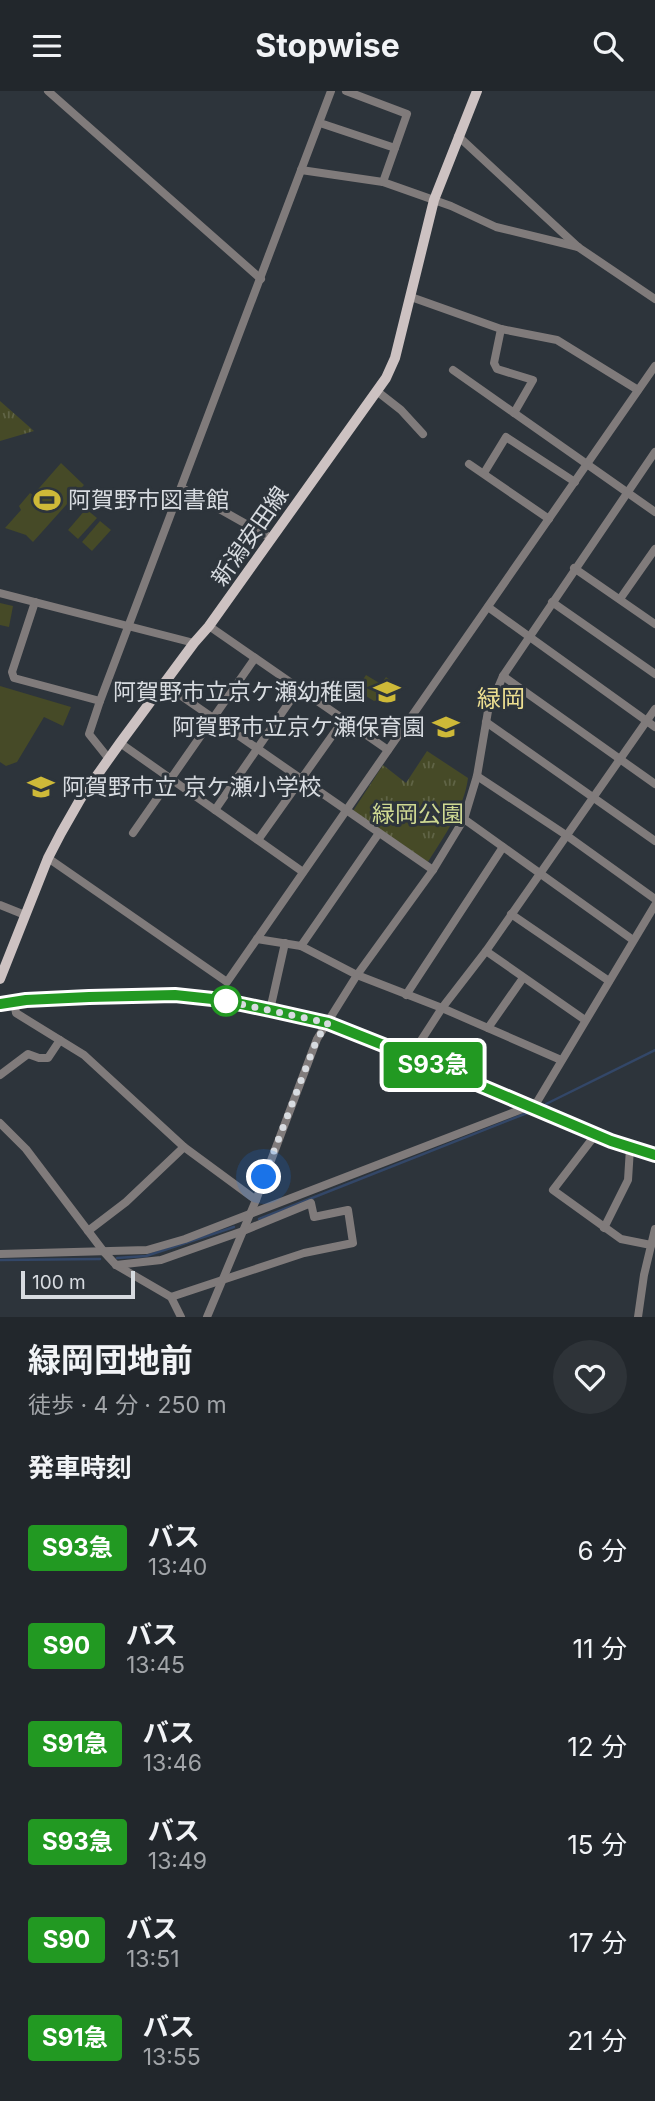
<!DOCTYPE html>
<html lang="ja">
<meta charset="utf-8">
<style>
body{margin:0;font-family:Inter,"Noto Sans JP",sans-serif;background:#2e3338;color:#f1f3f6;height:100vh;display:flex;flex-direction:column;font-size:26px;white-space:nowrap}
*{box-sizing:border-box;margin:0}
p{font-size:23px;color:#a2a5a9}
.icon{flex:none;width:38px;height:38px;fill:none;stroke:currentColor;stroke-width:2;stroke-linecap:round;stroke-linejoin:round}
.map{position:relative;height:1226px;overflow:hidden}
.panel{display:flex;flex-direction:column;background:#22272c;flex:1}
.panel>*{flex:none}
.badge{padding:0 14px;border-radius:5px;font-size:24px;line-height:46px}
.scale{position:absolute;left:21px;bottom:18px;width:114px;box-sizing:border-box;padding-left:7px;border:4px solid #d7dbe0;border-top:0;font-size:19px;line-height:24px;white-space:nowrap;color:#d7dbe0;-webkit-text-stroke:5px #2d343b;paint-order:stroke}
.you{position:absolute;width:35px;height:35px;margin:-18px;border:5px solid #fff;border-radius:50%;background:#1a73e8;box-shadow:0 0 0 10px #1a73e833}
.map>.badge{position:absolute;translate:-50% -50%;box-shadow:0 0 0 4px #fff}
h2{padding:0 28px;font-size:26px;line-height:63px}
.round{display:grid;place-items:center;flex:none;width:74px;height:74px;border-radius:37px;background:#2e3338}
.headline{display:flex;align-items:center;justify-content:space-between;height:119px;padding:0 28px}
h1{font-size:33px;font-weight:700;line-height:52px}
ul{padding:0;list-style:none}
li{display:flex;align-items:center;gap:21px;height:98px;padding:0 28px}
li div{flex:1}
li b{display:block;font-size:26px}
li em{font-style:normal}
li .badge{min-width:77px;font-weight:700;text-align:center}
header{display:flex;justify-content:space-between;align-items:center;height:91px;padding:0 28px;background:#22272c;font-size:32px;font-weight:700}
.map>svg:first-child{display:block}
.green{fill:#464a27}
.park{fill:url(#park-tufts)}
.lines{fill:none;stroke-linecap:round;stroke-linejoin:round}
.stream{stroke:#334768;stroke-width:2.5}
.minor{stroke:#807b7b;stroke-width:8}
.major{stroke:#cdc2c2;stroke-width:10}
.line-casing{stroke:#fff;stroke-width:16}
.line{stroke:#292;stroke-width:10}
.walk{stroke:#d7dbe0;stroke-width:7;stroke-dasharray:0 12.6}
.stop-dot{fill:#fff;stroke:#292;stroke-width:3.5}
.labels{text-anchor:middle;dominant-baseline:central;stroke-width:6;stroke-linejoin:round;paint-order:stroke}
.poi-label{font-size:23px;fill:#d7dbe0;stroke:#2d343b;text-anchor:start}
.street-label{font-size:23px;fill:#d7dbe0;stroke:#2d343b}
.park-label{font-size:23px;fill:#cfd992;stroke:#2d343b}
.neighbourhood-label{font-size:24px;fill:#eddf91;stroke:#2d343b}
</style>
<header><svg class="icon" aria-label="menu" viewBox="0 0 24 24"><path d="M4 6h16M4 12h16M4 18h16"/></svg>Stopwise<svg class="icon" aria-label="search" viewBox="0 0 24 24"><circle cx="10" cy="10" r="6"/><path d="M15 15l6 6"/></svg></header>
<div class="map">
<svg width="655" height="1226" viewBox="0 0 655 1226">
<defs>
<pattern id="park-tufts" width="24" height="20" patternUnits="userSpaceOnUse" patternTransform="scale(1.75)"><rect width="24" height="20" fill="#464a27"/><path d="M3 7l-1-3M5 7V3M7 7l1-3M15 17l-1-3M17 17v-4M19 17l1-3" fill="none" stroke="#606446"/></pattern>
</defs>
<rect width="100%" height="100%" fill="#2d343b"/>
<g class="green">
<path d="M 61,372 L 84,394 L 33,451 L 26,444 L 5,437 L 21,419 L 19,415 L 30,402 L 33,404 Z"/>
<path d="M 86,418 L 97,427 L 78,448 L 68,439 Z"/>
<path d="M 100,430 L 111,439 L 92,460 L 82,451 Z"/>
<path d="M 0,512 L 13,515 L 9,536 L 0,534 Z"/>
<path d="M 366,584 L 381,593 L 386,586 L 394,592 L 382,608 L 374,610 L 356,599 Z"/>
<path d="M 0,595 L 71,616 L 63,635 L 44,626 L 17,671 L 6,675 L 0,671 Z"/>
</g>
<g class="park">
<path d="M 0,309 L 0,310 L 34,340 L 0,350 Z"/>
<path d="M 427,660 L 468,687 C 464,718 444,745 428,771 L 353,720 L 383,674 L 406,692 Z"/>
</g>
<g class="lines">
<g class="stream">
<path d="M 546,1013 L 655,959"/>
<path d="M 259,1128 L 527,1022"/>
<path d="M 117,1167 L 146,1165 L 234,1136"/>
<path d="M 0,1169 L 100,1168"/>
</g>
<g class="minor">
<path d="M 48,0 L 261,188"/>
<path d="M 346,0 L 407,23 L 383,91"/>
<path d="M 320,32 L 395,57"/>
<path d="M 458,45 L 578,156 L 655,208"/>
<path d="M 301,79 L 383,91 L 451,115 L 496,136 L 578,156"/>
<path d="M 411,206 L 501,238 L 557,249 L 638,299"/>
<path d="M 501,238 L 494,272 L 497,278 L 533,289 L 514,322"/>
<path d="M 453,279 L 655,421"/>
<path d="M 378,301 L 401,319 L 423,343"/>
<path d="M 469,373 L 549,428"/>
<path d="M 484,382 L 506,346 L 575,391"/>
<path d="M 182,397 L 271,447"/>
<path d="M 574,477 L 655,533"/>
<path d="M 0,502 L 194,552"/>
<path d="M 620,508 L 655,458"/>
<path d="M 35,511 L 12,581 L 14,587 L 100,610"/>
<path d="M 552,511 L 655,583"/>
<path d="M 488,516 L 655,636"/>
<path d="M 209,535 L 388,659"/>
<path d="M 503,585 L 655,693"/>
<path d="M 164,593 L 433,779"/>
<path d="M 486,631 L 655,750"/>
<path d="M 120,652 L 303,781"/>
<path d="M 109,668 L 89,643 L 100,610 L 331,0"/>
<path d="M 477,685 L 566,744 L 655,808"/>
<path d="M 215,719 L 299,597"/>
<path d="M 464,728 L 633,849"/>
<path d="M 133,742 L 255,567"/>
<path d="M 258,749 L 344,628"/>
<path d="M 48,767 L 227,891 L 655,275"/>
<path d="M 0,814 L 25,824"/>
<path d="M 511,823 L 609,890"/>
<path d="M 257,848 L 301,855 L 357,884 L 442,917 L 561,969"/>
<path d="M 301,855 L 379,742"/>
<path d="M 486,860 L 585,929"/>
<path d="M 406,904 L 503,756"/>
<path d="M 14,911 L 16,922 L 84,964 L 184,1056 L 256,1109"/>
<path d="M 270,919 L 285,852"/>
<path d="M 488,937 L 523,887"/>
<path d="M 411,965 L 442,917 L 486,860 L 655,618"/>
<path d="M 0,984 L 28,963 L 39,967 L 48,967 L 60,949"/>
<path d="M 0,1032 L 26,1058 L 104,1161 L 116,1174 L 171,1206 L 181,1226"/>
<path d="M 596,1043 L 553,1099 L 621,1148 L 651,1154"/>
<path d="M 604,1137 L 628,1089 L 630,1057"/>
<path d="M 88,1140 L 126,1111 L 184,1056"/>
<path d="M 0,1163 L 147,1159 L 185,1148 L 530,1015 L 537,1011 L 655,814"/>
<path d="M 116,1174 L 161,1169 L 243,1140 L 311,1112 L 314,1126 L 348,1119 L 353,1152 L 304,1162 L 171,1206"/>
<path d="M 207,1226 L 256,1109 L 317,948 L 357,884 L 433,779 L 464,728 L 477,685 L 488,620 L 503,585 L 655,361"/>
<path d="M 638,1226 L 644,1184 L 655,1138"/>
</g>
<g class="major">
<path d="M 0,888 L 48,767 L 61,742 L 81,707 L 120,652 L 194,552 L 209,535 L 386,287 L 395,267 L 434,109 L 477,0"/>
<path d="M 0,913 L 26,909 L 89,906 L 175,904 L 222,909 L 270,919 L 328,932 L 411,965 L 611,1050 L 655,1064"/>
</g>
</g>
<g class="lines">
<g class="line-casing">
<path id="line" d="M 0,913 L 26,909 L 89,906 L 175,904 L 222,909 L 270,919 L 328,932 L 411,965 L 611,1050 L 655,1064"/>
</g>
<use href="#line" class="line"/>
<path class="walk" d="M 226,910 L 222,909 L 328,932 L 317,948 L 264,1086"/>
</g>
<defs>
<g id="stadium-bare" transform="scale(2.1)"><path d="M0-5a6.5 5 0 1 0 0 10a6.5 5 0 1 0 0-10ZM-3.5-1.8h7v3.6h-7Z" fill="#ceb938" stroke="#2d343b" stroke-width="2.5" paint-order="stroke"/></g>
<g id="school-bare" transform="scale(2.1)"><path d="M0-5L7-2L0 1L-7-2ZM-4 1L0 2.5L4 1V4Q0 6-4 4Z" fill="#ceb938" stroke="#2d343b" stroke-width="2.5" paint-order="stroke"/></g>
</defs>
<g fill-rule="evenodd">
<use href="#stadium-bare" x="47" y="409"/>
<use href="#school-bare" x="387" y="601"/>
<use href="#school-bare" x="446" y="636"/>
<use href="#school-bare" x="41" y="696"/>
</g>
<circle class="stop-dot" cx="226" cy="910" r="14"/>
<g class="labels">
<g class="poi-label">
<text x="68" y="409">阿賀野市図書館</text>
<text x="366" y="601" text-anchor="end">阿賀野市立京ケ瀬幼稚園</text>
<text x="425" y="636" text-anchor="end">阿賀野市立京ケ瀬保育園</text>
<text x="62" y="696">阿賀野市立 京ケ瀬小学校</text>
</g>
<g class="street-label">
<text transform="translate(250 445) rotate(-55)">新潟安田線</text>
</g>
<g class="park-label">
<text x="418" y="723">緑岡公園</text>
</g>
<g class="neighbourhood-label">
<text x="501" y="607">緑岡</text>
</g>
</g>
</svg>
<div class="scale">100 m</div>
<div class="you" style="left:264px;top:1086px"></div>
<b class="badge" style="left:433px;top:974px;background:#292;color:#fff">S93急</b>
</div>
<section class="panel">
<div class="headline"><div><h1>緑岡団地前</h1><p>徒歩 · 4 分 · 250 m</p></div><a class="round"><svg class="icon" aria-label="heart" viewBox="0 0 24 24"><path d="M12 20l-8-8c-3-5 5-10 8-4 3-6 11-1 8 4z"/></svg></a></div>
<h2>発車時刻</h2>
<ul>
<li><span class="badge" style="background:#292;color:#fff">S93急</span><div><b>バス</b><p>13:40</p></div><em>6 分</em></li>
<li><span class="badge" style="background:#292;color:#fff">S90</span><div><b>バス</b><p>13:45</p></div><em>11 分</em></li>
<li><span class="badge" style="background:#292;color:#fff">S91急</span><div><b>バス</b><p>13:46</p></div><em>12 分</em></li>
<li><span class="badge" style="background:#292;color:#fff">S93急</span><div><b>バス</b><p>13:49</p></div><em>15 分</em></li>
<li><span class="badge" style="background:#292;color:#fff">S90</span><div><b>バス</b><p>13:51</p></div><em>17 分</em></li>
<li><span class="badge" style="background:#292;color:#fff">S91急</span><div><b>バス</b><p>13:55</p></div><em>21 分</em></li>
</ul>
</section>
